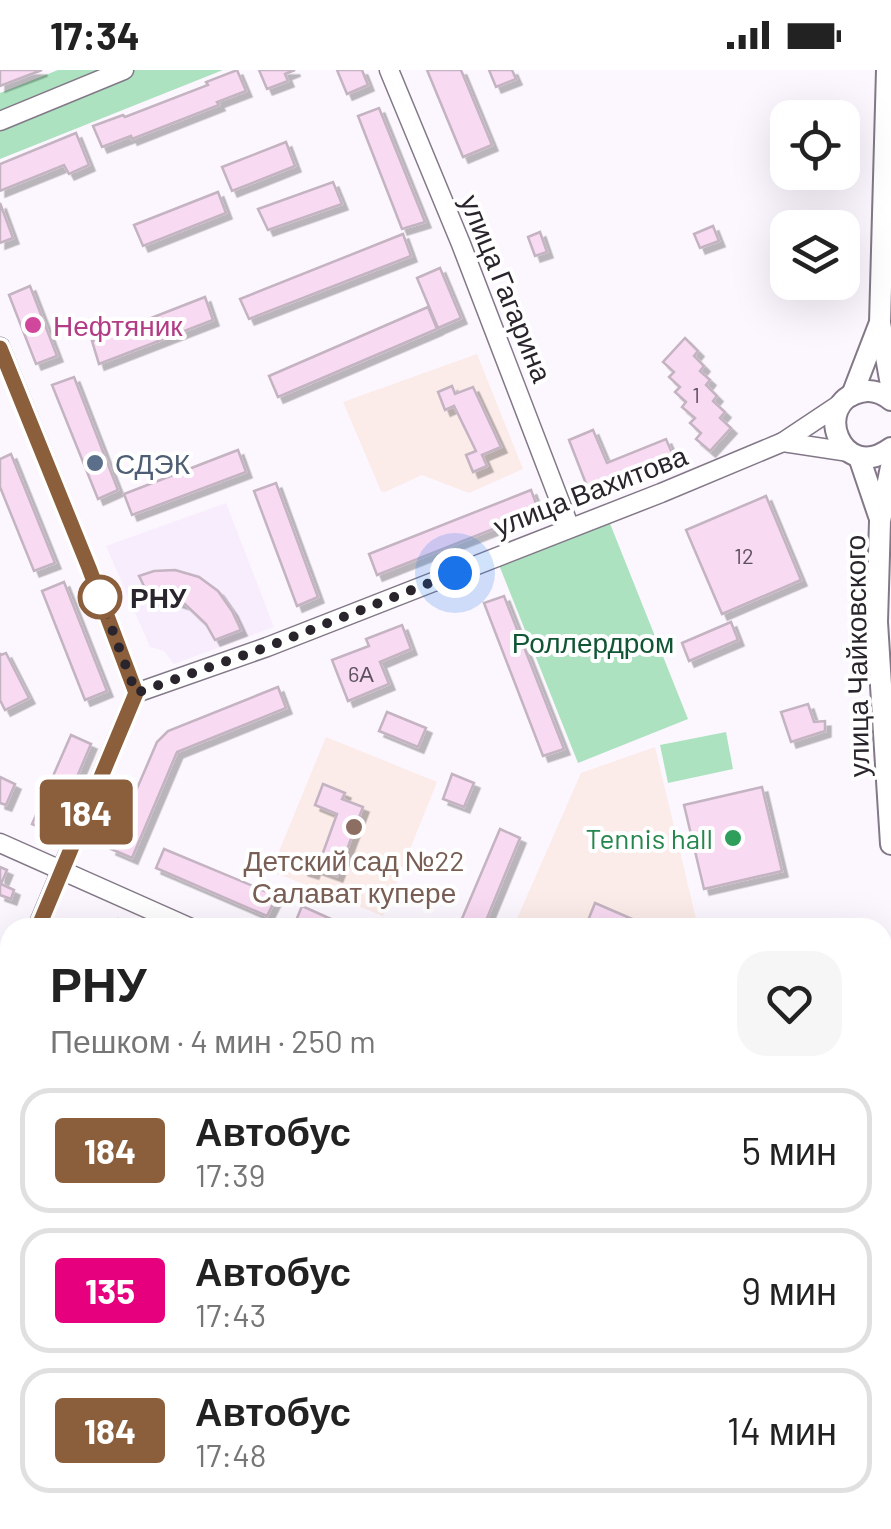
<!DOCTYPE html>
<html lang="ru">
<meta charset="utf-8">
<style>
body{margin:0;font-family:Barlow,sans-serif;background:#f6f6f6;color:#222;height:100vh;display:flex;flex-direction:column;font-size:38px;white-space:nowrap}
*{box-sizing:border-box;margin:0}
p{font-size:32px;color:#767676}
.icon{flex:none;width:55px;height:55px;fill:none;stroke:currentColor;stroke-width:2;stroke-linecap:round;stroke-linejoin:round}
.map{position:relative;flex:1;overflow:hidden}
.side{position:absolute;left:0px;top:848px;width:892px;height:612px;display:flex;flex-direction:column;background:#fff;border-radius:30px 30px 0 0;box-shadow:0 10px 40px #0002}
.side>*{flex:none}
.badge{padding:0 20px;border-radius:8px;font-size:35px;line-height:65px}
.buttons{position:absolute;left:770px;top:30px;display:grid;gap:20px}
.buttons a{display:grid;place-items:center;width:90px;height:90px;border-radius:20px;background:#fff;box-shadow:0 10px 40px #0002;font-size:50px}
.you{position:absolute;width:50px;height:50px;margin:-25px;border:8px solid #fff;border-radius:50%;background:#1a73e8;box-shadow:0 0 0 15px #1a73e833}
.map>.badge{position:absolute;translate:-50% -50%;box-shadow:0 0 0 5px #fff}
.round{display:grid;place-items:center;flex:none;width:105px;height:105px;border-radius:30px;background:#f6f6f6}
.overview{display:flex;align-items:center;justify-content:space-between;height:170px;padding:0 50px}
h1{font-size:48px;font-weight:800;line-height:75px}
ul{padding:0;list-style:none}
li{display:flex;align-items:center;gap:30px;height:125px;margin:0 20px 15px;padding:0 30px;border:5px solid #e0e0e0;border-radius:30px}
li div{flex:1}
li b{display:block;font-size:38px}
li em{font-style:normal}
li .badge{min-width:110px;font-weight:700;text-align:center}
.status{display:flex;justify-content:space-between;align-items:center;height:70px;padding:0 50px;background:#fff;direction:ltr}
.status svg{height:28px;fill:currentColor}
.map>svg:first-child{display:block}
.built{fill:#f8edfc}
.education{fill:#fbebe9}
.green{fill:#ace2bf}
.building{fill:#f8daf3;stroke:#c4b3c1;stroke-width:2.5;filter:url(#shadow)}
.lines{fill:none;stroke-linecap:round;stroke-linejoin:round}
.minor-casing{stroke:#837888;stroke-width:21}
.major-casing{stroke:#837888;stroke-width:24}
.minor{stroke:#fff;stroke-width:18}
.major{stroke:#fff;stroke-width:20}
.line-casing{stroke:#fff;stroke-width:22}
.line{stroke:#8b5e3c;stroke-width:15}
.walk{stroke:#2a252c;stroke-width:10;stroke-dasharray:0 18}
.hotel-dot{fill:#d1479c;stroke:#fff;stroke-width:4}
.service-dot{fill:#5c6f8a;stroke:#fff;stroke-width:4}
.stop-dot{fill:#fff;stroke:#8b5e3c;stroke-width:5}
.education-dot{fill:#8d6e63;stroke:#fff;stroke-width:4}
.leisure-dot{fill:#2e9e5b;stroke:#fff;stroke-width:4}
.labels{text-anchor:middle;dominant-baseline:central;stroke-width:8;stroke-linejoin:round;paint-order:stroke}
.number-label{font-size:22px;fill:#5e525e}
.street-label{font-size:28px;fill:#2a252c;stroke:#fff}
.hotel-label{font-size:28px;fill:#b23c85;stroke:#fff;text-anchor:start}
.service-label{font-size:28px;fill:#4e5e75;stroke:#fff;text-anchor:start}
.stop-label{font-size:28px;font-weight:bold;fill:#2a252c;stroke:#fff;text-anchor:start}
.park-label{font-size:28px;fill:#115634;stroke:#fff}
.leisure-label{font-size:28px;fill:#27864d;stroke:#fff;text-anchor:end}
.education-label{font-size:28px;fill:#785e54;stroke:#fff}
</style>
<div class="status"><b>17:34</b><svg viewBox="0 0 49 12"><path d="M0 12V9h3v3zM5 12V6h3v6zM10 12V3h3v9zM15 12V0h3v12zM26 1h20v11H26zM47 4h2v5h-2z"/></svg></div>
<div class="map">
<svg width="891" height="1459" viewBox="0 0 891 1459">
<defs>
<filter id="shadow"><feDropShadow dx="5.5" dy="5.5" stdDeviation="0" flood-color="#0004"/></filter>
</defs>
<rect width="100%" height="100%" fill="#fcf7fe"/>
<path class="built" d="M 226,433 L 274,557 L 174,594 L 164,581 L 150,577 L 106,476 Z"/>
<g class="education">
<path d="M 477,284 L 523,399 L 469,423 L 422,405 L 385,422 L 381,421 L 343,332 Z"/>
<path d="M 326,667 L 437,712 L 383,846 L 271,801 Z"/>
<path d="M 655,677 L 698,857 L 513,858 L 581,703 Z"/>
<path d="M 613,1450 L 705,1450 L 706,1452 L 669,1459 L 614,1459 Z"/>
</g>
<g class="green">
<path d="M 58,0 L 223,0 L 0,89 L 0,23 Z"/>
<path d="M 609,451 L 688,649 L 578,693 L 499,495 Z"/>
<path d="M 726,662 L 733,699 L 668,713 L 660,675 Z"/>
</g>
<g class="building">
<path d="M 0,0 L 42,0 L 0,16 Z"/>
<path d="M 237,0 L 246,21 L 217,32 L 219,35 L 132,69 L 131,66 L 102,77 L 93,56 L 123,45 L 125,47 L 208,15 L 206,12 Z"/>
<path d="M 259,0 L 295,0 L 285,4 L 288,11 L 267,19 Z"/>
<path d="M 337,0 L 362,0 L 368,15 L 347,24 Z"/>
<path d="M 427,0 L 461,0 L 492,75 L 463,87 Z"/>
<path d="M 489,0 L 512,0 L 516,9 L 496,17 Z"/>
<path d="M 379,38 L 425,152 L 402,159 L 358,46 Z"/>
<path d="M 76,63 L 89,95 L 69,104 L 64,95 L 0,121 L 0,94 Z"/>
<path d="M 286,72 L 295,96 L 232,121 L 222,97 Z"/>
<path d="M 333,112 L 342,134 L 268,160 L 258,139 Z"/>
<path d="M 218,122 L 226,143 L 143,176 L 134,155 Z"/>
<path d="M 0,133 L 13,168 L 0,173 Z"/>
<path d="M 713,156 L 719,171 L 700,178 L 694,164 Z"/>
<path d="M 540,162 L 547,182 L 535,186 L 528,167 Z"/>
<path d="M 403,164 L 411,186 L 249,249 L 240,229 Z"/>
<path d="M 440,198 L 461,248 L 438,258 L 417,208 Z"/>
<path d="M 30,216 L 57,286 L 36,294 L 9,225 Z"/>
<path d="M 205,227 L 213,250 L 99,294 L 92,271 Z"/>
<path d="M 428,237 L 437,259 L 278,327 L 269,306 Z"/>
<path d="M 685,268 L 698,281 L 694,286 L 704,296 L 700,301 L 710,310 L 706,315 L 717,326 L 713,331 L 725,342 L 720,348 L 731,358 L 710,381 L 696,369 L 701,363 L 690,353 L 695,348 L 682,337 L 686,332 L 675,322 L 680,317 L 669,307 L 674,302 L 663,292 Z"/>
<path d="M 74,307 L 118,420 L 98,429 L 52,315 Z"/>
<path d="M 452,316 L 455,324 L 473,317 L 501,377 L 482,385 L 487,396 L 473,402 L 466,385 L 476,381 L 454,336 L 445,340 L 438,322 Z"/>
<path d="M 593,360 L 607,393 L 666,369 L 675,390 L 590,424 L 569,370 Z"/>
<path d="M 238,380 L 246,402 L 132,445 L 124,424 Z"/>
<path d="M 11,384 L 55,493 L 34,501 L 0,417 L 0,389 Z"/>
<path d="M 276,413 L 318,527 L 297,536 L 254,421 Z"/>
<path d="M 531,420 L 539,441 L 377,505 L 369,484 Z"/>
<path d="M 766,426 L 801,510 L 722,544 L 686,460 Z"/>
<path d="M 175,500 L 199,507 L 218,521 L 232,541 L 241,560 L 215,570 L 206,554 L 185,534 L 173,530 L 151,530 L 139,506 L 154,501 Z"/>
<path d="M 64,512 L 107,621 L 85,630 L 42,521 Z"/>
<path d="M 504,526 L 564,679 L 543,686 L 484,533 Z"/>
<path d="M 731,552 L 738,570 L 689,591 L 682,573 Z"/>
<path d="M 402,555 L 411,579 L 380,592 L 389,614 L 348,631 L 332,590 L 369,576 L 366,569 Z"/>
<path d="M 0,583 L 1,585 L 6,583 L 29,628 L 5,640 L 0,630 Z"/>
<path d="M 278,617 L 286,638 L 177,682 L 132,788 L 111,779 L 157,672 L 168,661 Z"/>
<path d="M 808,634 L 814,652 L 825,651 L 825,661 L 791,672 L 781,642 Z"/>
<path d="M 387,642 L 426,658 L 418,677 L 379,661 Z"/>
<path d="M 71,665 L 91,674 L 53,763 L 32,754 Z"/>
<path d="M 452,704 L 474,713 L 464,737 L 443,729 Z"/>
<path d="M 0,707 L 15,714 L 6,735 L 0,733 Z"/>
<path d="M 323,714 L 345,723 L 342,729 L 363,737 L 337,806 L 315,798 L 313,803 L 303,800 L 308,786 L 320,791 L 337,744 L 315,735 Z"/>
<path d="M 762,717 L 782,801 L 704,819 L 684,735 Z"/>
<path d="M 500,759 L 520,768 L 483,858 L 458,858 Z"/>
<path d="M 164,779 L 277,826 L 267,846 L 156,798 Z"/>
<path d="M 0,797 L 7,800 L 1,814 L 14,820 L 11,829 L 0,825 Z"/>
<path d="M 595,833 L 653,858 L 585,858 Z"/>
<path d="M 302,836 L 351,858 L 293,858 Z"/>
<path d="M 118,849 L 129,851 L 135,858 L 95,858 L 106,851 Z"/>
<path d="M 10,1004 L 10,1053 L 0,1048 L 0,1027 Z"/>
<path d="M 891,1225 L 891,1249 L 882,1251 L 882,1227 Z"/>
<path d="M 0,1305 L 10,1309 L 10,1333 L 0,1329 Z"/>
<path d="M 891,1313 L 891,1337 L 882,1338 L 882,1315 Z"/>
<path d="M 0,1389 L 10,1393 L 10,1424 L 0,1447 Z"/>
<path d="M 891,1408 L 891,1431 L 882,1433 L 882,1410 Z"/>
<path d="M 28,1450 L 80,1450 L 76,1459 L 24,1459 Z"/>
<path d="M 105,1450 L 139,1450 L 135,1459 L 101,1459 Z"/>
<path d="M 244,1450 L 291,1450 L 287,1459 L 265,1459 Z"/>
<path d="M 404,1450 L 487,1450 L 441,1459 L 406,1459 Z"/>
<path d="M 768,1450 L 809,1450 L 770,1459 Z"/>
</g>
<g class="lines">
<g class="minor-casing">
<g id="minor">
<path d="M 389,0 L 461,174 L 570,458"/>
<path d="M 0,51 L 124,0"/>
<path d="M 0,277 L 89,498 L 136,623 L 37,858"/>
<path d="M 783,372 L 849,382"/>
<path d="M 136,623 L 267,577 L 661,423 L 783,372 L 843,332"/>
<path d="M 0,773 L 191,858"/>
<path d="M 0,946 L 10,922"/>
<path d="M 882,997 L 891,995"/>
<path d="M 312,1459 L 316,1450"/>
</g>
</g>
<g class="major-casing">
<g id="major">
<path d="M 887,0 L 880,253 L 891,315"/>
<path d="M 852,325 L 879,255"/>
<path d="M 891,330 C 882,323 872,319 861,322 C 811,332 841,415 891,378"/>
<path d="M 859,387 L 879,446"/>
<path d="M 891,397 L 880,451 L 877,552 L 891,774"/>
<path d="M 0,1369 L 10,1373"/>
<path d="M 189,1450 L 210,1459"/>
</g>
</g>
<use href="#minor" class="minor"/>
<use href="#major" class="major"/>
</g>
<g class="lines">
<g class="line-casing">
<path id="line" d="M 0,278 L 89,498 L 136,623 L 38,858"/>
</g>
<use href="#line" class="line"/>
<path class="walk" d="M 100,527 L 136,623 L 267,577 L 455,503"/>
</g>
<circle class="hotel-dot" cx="33" cy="255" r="10"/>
<circle class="service-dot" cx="95" cy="393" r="10"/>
<circle class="stop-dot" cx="100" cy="527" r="20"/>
<circle class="education-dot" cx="354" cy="757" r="10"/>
<circle class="leisure-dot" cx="733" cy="768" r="10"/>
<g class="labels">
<g class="number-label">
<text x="696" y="324">1</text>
<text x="744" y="485">12</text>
<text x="361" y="603">6А</text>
</g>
<g class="street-label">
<text transform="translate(507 218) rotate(68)">улица Гагарина</text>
<text transform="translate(590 420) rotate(-21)">улица Вахитова</text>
<text transform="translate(856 586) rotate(-91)">улица Чайковского</text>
</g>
<g class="hotel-label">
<text x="53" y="255">Нефтяник</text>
</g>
<g class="service-label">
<text x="115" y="393">СДЭК</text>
</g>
<g class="stop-label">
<text x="130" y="527">РНУ</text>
</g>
<g class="park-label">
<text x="593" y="572">Роллердром</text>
</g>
<g class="leisure-label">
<text x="713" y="768">Tennis hall</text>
</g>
<g class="education-label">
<text x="354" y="790">Детский сад №22<tspan x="354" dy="32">Салават купере</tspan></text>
</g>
</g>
</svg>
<div class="buttons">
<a><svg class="icon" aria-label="locate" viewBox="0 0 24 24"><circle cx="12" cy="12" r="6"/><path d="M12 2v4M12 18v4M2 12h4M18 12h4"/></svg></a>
<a><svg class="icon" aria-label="layers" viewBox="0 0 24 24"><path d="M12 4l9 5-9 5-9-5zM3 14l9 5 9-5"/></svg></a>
</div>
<div class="you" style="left:455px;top:503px"></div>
<b class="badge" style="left:86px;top:742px;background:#8b5e3c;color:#fff">184</b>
<section class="side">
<div class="overview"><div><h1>РНУ</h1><p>Пешком · 4 мин · 250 m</p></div><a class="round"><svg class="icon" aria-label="heart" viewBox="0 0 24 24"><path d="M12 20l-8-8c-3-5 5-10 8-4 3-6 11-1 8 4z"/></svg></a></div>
<ul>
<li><span class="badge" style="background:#8b5e3c;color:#fff">184</span><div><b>Автобус</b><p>17:39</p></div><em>5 мин</em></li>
<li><span class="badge" style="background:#e6007e;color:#fff">135</span><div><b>Автобус</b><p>17:43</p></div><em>9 мин</em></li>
<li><span class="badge" style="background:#8b5e3c;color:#fff">184</span><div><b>Автобус</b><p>17:48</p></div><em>14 мин</em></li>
</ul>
</section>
</div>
